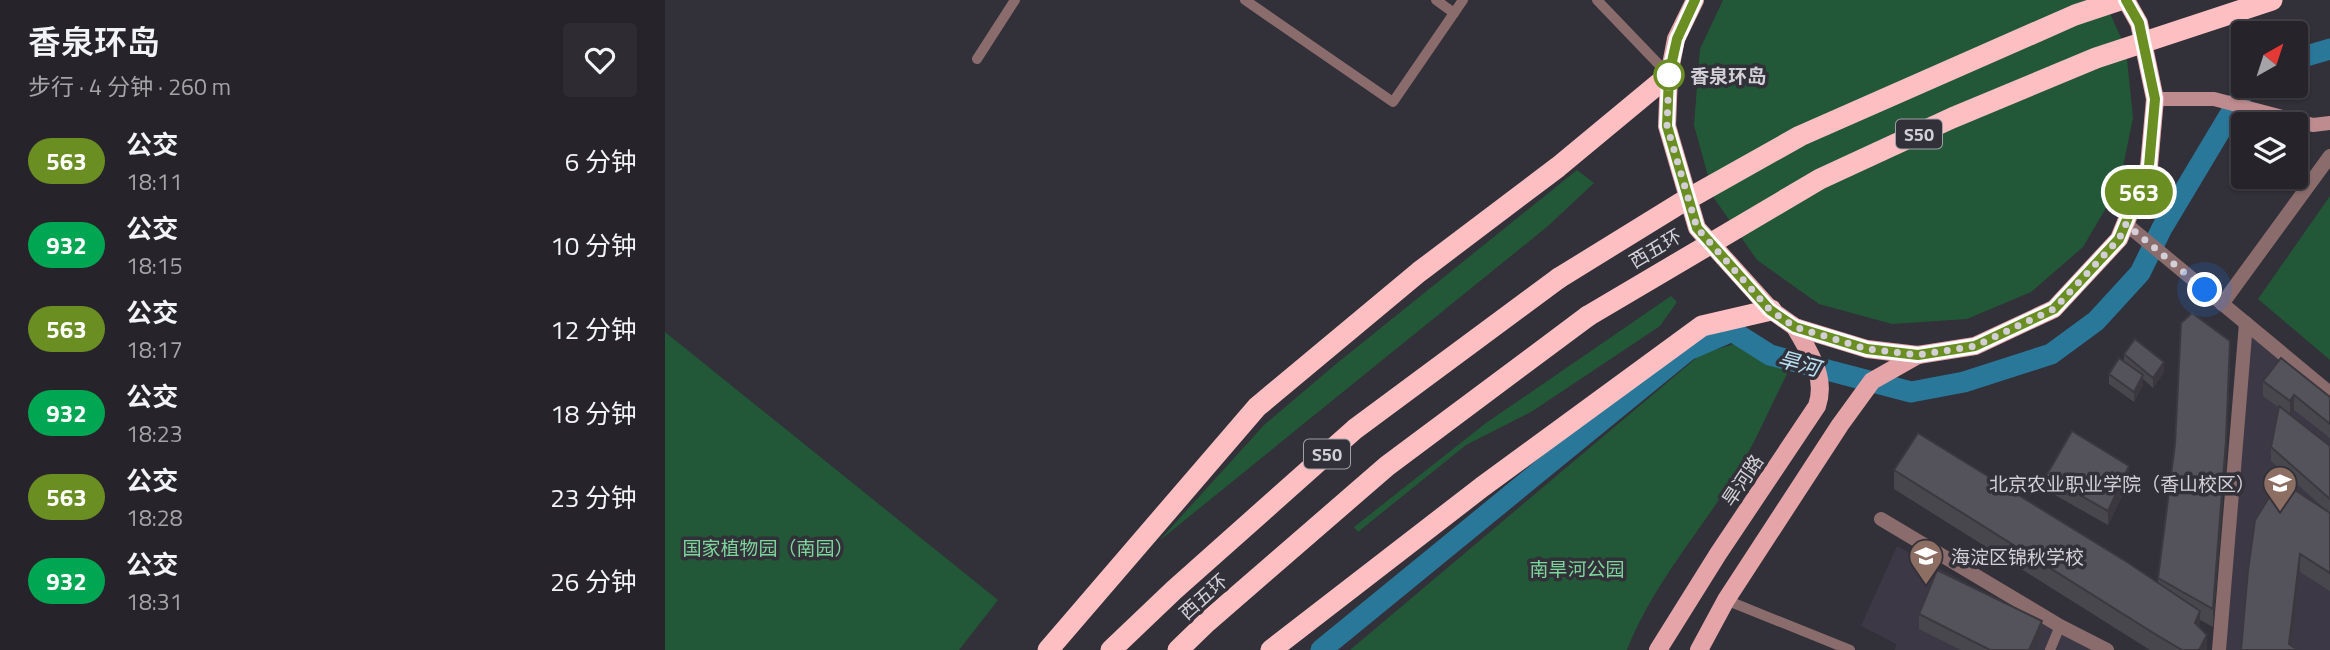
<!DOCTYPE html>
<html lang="zh">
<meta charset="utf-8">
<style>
body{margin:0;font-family:"Titillium Web","Noto Sans SC",sans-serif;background:#2e2c32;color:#f1f3f6;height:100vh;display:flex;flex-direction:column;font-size:26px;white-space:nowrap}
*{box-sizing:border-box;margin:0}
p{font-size:23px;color:#a4a4a8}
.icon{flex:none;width:38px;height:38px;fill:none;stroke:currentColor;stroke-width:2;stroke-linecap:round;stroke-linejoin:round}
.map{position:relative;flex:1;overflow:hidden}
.side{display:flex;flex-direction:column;background:#26242a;width:665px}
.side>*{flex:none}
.badge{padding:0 14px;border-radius:23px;font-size:24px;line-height:46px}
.needle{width:46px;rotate:39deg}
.fabs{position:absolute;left:1566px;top:21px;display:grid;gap:14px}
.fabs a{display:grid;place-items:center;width:77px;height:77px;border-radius:7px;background:#26242a;box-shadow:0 2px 5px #0004,0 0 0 2px #424147;font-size:35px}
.you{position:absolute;width:35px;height:35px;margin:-18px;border:5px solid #fff;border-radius:50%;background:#1a73e8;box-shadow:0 0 0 10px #1a73e833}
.map>.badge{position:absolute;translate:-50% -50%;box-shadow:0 0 0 4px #fff}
.round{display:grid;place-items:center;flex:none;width:74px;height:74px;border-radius:7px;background:#2e2c32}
.head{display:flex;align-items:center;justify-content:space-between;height:119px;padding:0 28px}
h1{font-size:33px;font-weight:600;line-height:52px}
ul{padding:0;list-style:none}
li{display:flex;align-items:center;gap:21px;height:84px;padding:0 28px}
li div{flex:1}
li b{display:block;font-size:26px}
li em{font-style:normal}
li .badge{min-width:77px;font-weight:700;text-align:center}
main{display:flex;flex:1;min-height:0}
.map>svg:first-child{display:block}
.built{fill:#3c3846}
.green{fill:#225837}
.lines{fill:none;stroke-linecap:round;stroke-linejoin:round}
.canal{stroke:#297799;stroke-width:21}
.lane{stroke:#8b6c6d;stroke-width:10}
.street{stroke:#8b6c6d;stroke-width:14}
.secondary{stroke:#be8b8f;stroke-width:14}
.primary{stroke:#e4a4a8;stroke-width:18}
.highway{stroke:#febfc3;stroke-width:21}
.highway-bridge{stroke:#febfc3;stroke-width:21}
.wall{fill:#48474d}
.shaded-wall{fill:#3b393f}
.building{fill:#54525a;stroke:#3b393f;stroke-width:2}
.line-casing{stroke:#fff;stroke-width:16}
.line{stroke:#6b8e23;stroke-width:10}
.walk{stroke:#d2d0d6;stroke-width:7;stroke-dasharray:0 12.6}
.stop-dot{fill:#fff;stroke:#6b8e23;stroke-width:3.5}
.labels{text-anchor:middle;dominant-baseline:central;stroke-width:7;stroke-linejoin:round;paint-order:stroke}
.shield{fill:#323038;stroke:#a2a0a7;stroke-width:2}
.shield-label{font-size:18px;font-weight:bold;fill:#d2d0d6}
.stop-label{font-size:19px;font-weight:bold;fill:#d2d0d6;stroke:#323038;text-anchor:start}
.street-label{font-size:19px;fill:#d2d0d6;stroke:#323038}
.poi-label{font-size:19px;fill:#d2d0d6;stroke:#323038;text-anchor:end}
.park-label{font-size:19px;fill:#7dd69c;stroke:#323038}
.water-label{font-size:21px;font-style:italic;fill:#bae0f4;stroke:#323038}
</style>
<main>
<section class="side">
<div class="head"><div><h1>香泉环岛</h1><p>步行 · 4 分钟 · 260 m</p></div><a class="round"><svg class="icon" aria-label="heart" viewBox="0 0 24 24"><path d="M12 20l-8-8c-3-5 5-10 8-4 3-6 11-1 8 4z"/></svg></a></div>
<ul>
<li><span class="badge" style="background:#6b8e23;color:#fff">563</span><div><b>公交</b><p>18:11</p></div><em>6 分钟</em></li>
<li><span class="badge" style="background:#00a651;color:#fff">932</span><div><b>公交</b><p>18:15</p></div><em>10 分钟</em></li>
<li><span class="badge" style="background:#6b8e23;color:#fff">563</span><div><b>公交</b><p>18:17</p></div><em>12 分钟</em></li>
<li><span class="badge" style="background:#00a651;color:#fff">932</span><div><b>公交</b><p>18:23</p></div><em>18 分钟</em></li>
<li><span class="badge" style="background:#6b8e23;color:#fff">563</span><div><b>公交</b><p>18:28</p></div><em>23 分钟</em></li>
<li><span class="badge" style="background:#00a651;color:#fff">932</span><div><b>公交</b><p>18:31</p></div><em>26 分钟</em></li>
</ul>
</section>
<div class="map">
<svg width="1665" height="650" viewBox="0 0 1665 650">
<rect width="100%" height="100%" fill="#323038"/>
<g class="built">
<path d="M 1581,323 L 1665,393 L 1665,650 L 1554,650 Z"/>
<path d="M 1232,546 L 1427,650 L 1230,650 L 1231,644 L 1196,626 Z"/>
</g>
<g class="green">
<path d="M 1058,0 L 1439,0 L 1461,49 L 1468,118 L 1454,186 L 1418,247 L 1366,292 L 1302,319 L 1227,324 L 1154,304 L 1092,260 L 1049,198 L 1029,125 L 1035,49 Z"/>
<path d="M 912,170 L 929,183 L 883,226 L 494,541 L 599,425 L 671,364 Z"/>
<path d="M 1665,196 L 1665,360 L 1593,299 Z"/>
<path d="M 1006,296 L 1012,302 L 995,326 L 866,412 L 801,445 L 693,532 L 689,527 L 821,423 Z"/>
<path d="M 0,332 L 333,600 L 294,650 L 0,650 Z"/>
<path d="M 1072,343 L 1123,372 C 1105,407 1090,444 1069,477 C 1033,534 987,586 962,650 L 685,650 L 1036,354 Z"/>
</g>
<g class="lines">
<g class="canal">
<path d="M 1631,59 L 1665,49"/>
<path d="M 656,650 L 1023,350 L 1067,331 L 1105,355 L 1246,392 L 1299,382 L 1386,354 L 1431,321 L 1475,273 L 1497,228 L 1582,86"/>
</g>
<g class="lane">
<path d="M 580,0 L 728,102 L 798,0"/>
<path d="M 771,0 L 789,13"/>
<path d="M 932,0 L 1004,75"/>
<path d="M 312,59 L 350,0"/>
<path d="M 1061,600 L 1185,650"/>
<path d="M 1385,650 L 1395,626"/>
</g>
<g class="street">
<path d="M 1461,224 L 1665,393"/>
<path d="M 1557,304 L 1665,156"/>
<path d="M 1216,519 L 1395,626 L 1442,650"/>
<path d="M 1554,650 L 1581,323"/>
</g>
<path class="secondary" d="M 1490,99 L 1549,99 L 1648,125 L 1665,123"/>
<g class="primary">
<path d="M 1030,0 L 1011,39 L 1004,75 L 1002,126 L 1032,228 L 1106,310 L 1130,327 L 1202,349 L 1253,355 L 1310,346 L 1389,309 L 1454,239 L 1484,166 L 1490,99 L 1474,23 L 1461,0"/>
<path d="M 993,650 L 1053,554 L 1152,406 C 1162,377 1144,352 1130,327"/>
<path d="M 1034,650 L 1061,600 L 1175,425 L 1207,381 L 1253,355"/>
</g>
<g class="highway">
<path d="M 383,650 L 592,407 L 754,272 L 893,167 L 1004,75"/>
<path d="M 446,650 L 509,590 L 690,429 L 894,278"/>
<path d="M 513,650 L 542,622 L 722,466 L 923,316"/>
<path d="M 606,650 L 817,487 L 1037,326 L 1106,310"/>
</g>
<g class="highway-bridge">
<path d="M 894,278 L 1014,204 L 1135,136 L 1410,15 L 1455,0"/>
<path d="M 923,316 L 1155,179 L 1287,118 L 1431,58 L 1607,0"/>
</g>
</g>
<g class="wall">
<path d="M 1459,354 L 1499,372 L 1488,388 L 1478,379 L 1478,385 L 1469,402 L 1444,384 L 1444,374 L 1459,361 Z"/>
<path d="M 1565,360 L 1561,460 L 1548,627 L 1535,620 L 1535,629 L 1542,650 L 1485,650 L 1229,489 L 1229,470 L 1493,583 L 1493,578 Z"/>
<path d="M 1598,381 L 1665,397 L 1665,438 L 1629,410 L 1625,415 L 1665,446 L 1665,591 L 1635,572 L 1626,645 L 1576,650 L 1661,510 L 1606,461 L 1606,447 L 1613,407 L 1598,396 Z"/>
<path d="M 1381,476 L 1464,481 L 1443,525 L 1381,490 Z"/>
<path d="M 1254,614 L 1377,635 L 1371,650 L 1296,650 L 1254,629 Z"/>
</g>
<g class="shaded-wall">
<path d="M 1565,341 L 1561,460 L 1548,627 L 1548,609 Z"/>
<path d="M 1499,362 L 1499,372 L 1488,388 L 1488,378 Z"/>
<path d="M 1478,375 L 1478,385 L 1469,402 L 1469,392 Z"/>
<path d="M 1629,395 L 1629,410 L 1625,416 L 1625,401 Z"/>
<path d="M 1464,466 L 1464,481 L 1443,525 L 1443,511 Z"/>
<path d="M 1635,554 L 1635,572 L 1626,650 L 1624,644 Z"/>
<path d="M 1535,611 L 1535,630 L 1530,623 Z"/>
<path d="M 1377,621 L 1377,635 L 1371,650 L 1364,650 Z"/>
<path d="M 1542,635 L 1542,650 L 1534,650 Z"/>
</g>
<g class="building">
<path d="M 1527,313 L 1565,341 L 1561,441 L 1548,609 L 1493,578 L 1510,444 L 1516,323 Z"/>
<path d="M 1470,339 L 1499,362 L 1488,378 L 1459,354 Z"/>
<path d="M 1454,358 L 1478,375 L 1469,392 L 1444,374 Z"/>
<path d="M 1616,358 L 1665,397 L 1665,424 L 1629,395 L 1625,401 L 1598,381 Z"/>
<path d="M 1614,406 L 1665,446 L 1665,499 L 1606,447 Z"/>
<path d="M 1407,431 L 1464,466 L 1443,511 L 1381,476 Z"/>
<path d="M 1253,433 L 1462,562 L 1535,611 L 1530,623 L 1542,635 L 1534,650 L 1517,650 L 1490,634 L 1229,470 Z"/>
<path d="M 1615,480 L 1665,513 L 1665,573 L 1635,554 L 1624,644 L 1633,650 L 1576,650 L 1583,570 L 1590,520 Z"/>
<path d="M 1272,570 L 1377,621 L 1364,650 L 1325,650 L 1254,614 Z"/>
</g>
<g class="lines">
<g class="line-casing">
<path id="line" d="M 1030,0 L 1012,39 L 1004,75 L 1002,126 L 1032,228 L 1105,310 L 1130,327 L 1202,349 L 1253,355 L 1310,346 L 1389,309 L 1454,239 L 1484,166 L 1490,99 L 1474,23 L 1461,0"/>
</g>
<use href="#line" class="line"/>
<path class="walk" d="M 1004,75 L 1002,126 L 1032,228 L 1105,310 L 1130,327 L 1202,349 L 1253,355 L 1310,346 L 1389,309 L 1454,239 L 1461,224 L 1540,290"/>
</g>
<defs>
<g id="school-pin" transform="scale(1.75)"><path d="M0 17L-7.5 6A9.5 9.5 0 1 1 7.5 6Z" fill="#8d6e63" stroke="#323038"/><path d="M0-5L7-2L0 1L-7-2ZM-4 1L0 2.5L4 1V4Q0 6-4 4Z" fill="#fff"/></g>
</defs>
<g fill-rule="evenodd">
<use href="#school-pin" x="1615" y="483"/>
<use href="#school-pin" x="1261" y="556"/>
</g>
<circle class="stop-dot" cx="1004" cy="75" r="14"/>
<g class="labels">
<g class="shield">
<rect x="1231" y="119.5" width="46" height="29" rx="5"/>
<rect x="639" y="439.5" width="46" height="29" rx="5"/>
</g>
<g class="shield-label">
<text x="1254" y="134">S50</text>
<text x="662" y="454">S50</text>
</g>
<g class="stop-label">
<text x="1025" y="75">香泉环岛</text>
</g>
<g class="street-label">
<text transform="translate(990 248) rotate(-31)">西五环</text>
<text transform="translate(1077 480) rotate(-56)">旱河路</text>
<text transform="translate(538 596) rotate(-42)">西五环</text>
</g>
<g class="poi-label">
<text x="1590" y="483">北京农业职业学院（香山校区）</text>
<text x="1286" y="556" text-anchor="start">海淀区锦秋学校</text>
</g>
<g class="park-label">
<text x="103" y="547">国家植物园（南园）</text>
<text x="912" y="568">南旱河公园</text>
</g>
<g class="water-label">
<text transform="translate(1134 363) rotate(15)">旱河</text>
</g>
</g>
</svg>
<div class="fabs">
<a><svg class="needle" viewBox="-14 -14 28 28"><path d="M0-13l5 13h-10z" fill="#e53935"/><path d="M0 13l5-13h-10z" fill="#a4a4a8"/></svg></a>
<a><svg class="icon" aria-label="layers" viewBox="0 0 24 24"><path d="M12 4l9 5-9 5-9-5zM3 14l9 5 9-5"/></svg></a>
</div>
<div class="you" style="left:1540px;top:290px"></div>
<b class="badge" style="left:1474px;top:192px;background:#6b8e23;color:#fff">563</b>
</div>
</main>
